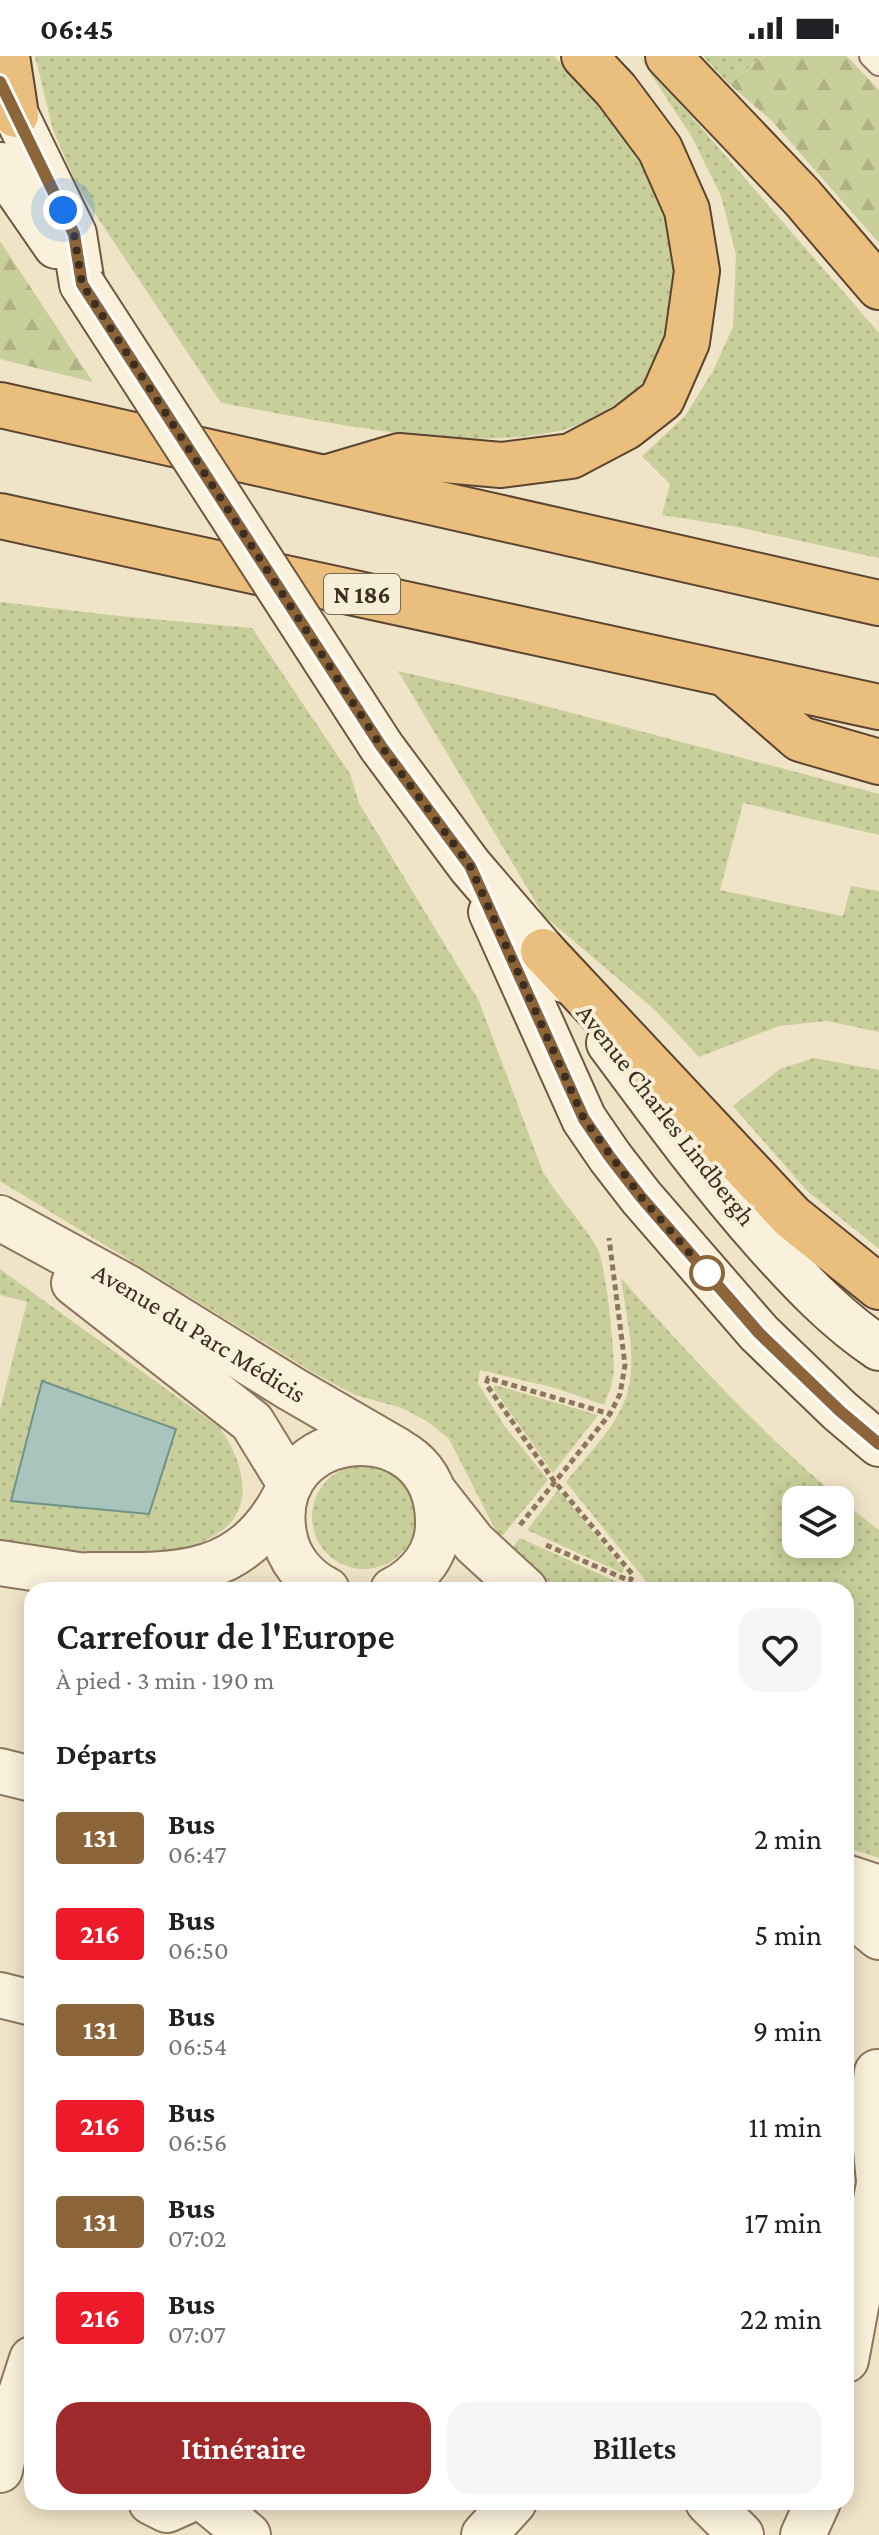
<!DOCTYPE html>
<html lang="fr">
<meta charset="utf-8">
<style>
body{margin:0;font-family:"Crimson Pro",serif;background:#f6f6f6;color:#202124;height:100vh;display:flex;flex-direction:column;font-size:30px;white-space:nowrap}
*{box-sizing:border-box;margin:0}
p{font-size:26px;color:#757577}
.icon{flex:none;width:44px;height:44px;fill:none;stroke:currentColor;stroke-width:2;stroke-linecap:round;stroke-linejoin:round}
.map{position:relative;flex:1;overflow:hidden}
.sheet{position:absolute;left:24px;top:1526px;width:830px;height:928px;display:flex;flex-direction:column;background:#fff;border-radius:24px;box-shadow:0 4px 20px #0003}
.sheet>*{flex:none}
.badge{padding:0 16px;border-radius:6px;font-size:28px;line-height:52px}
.controls{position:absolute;left:782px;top:1430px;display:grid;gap:16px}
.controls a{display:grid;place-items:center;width:72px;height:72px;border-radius:16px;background:#fff;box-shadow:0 4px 20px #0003;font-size:40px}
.you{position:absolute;width:40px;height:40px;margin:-20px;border:6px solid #fff;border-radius:50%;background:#1a73e8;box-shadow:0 0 0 12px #1a73e833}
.map>.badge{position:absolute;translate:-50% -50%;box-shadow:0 0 0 4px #fff}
h2{padding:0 32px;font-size:30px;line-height:72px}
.round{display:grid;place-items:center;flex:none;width:84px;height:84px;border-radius:24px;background:#f6f6f6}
.summary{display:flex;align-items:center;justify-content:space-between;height:136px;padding:0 32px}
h1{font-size:38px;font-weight:600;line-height:60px}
.cta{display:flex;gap:16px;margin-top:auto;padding:16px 32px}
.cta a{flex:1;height:92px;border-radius:24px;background:#9e2a2b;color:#fff;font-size:32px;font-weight:600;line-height:92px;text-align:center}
.cta a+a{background:#f6f6f6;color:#202124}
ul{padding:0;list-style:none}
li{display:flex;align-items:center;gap:24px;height:96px;padding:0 32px}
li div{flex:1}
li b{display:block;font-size:30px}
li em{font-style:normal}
li .badge{min-width:88px;font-weight:700;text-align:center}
.status{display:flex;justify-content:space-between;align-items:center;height:56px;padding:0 40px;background:#fff;direction:ltr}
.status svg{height:22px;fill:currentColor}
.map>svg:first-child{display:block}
.grass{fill:url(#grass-dots);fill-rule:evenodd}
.forest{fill:url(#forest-firs)}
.water{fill:#a9c4bc;stroke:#6f938a;stroke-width:2}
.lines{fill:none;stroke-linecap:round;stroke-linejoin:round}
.service-casing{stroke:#8d765c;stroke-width:26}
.minor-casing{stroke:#8d765c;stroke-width:48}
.tertiary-casing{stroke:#8d765c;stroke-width:48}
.secondary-casing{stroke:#6f573f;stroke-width:48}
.trunk-casing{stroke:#5b4430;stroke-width:48}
.path{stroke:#8d765c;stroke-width:5;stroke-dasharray:6 4;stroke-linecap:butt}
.service{stroke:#faf1dc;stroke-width:22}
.minor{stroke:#faf1dc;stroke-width:44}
.tertiary{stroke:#faf1dc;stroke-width:44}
.secondary{stroke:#faf1dc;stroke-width:44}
.trunk{stroke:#eabe7c;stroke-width:44}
.secondary-bridge-casing{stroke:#6f573f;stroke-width:48;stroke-linecap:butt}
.secondary-bridge{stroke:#faf1dc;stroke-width:44}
.line-casing{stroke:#fff;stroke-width:18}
.line{stroke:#8d653a;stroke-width:12}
.walk{stroke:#3d2e20;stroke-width:8;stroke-dasharray:0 14.4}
.stop-dot{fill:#fff;stroke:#8d653a;stroke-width:4}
.labels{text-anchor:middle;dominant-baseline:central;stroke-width:8;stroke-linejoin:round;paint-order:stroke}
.shield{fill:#f7eed8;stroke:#756857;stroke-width:2}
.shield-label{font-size:24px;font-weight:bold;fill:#3d2e20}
.street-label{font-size:26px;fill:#3d2e20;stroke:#f7eed8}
</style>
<div class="status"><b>06:45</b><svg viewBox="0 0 49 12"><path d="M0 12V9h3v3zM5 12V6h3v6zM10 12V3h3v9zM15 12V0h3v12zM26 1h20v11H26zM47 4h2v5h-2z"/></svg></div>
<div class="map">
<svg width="879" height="2479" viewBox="0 0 879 2479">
<defs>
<pattern id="grass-dots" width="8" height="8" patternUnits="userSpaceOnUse" patternTransform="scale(2)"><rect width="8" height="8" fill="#c9cf9b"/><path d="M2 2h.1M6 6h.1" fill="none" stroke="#aeb285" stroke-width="1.8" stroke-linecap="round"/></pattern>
<pattern id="forest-firs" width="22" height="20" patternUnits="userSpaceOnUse" patternTransform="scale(2)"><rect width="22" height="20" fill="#c9cf9b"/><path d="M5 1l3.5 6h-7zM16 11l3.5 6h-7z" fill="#aeb285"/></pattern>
</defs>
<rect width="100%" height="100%" fill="#f0e4c8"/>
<g class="grass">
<path d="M 35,0 L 554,0 C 586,30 617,63 640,101 C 646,111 650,123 655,134 C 679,192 684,245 659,304 C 649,326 627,341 607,354 C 593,362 579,370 563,374 C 464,398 321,365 221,347 L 78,132 L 53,74 Z"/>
<path d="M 639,0 L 879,277 L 879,502 L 737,471 L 662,459 L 670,428 L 642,400 L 685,360 L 713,315 L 733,271 L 736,199 L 721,140 L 692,81 Z"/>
<path d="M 703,0 L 765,0 L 728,27 Z"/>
<path d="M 0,546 L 119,560 L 252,572 L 350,718 L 359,747 L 479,945 L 543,1116 C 559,1143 582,1165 597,1192 C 606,1207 614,1293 614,1314 C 613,1326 609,1338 604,1349 L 555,1332 L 480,1314 L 478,1327 L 503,1368 L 548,1424 L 503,1479 L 498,1479 L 449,1383 L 428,1366 L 402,1352 L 355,1339 L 314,1317 L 0,1125 Z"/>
<path d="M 398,615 L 523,644 L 879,738 L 879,779 L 743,747 L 720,834 L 843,860 L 851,830 L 879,835 L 879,976 L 827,965 L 779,970 L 699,1001 L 655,954 L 544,860 Z"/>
<path d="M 814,1002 L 879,1014 L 879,1193 L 807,1135 L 733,1050 L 780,1013 Z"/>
<path d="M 0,1213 L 219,1371 C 238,1396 254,1438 232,1465 C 224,1476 208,1483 195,1489 L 198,1499 L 159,1506 L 0,1484 L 0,1354 L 27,1246 L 0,1239 Z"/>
<path d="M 621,1222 C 701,1312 783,1401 879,1474 L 879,1802 L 846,1791 L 846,1534 L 647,1534 L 650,1530 L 566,1426 C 584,1403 609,1378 622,1351 C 641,1312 626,1263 621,1222 ZM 796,1444 L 840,1444 L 840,1488 L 796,1488 Z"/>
<path d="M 495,1329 L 598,1359 L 553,1417 L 493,1332 Z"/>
<circle cx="364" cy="1461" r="52"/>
<path d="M 558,1434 L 624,1513 L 622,1517 L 527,1474 Z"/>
<path d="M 520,1482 L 635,1534 L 558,1534 L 512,1492 Z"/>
</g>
<g class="forest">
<path d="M 765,0 L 847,0 L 879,34 L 879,187 L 771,64 L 728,27 Z"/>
<path d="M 0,185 L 93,326 L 0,303 Z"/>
</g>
<path class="water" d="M 42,1325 L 176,1373 L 149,1458 L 11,1445 Z"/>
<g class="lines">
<g class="service-casing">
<path id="service" d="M 871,0 L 879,8"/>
</g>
<g class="minor-casing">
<g id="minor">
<path d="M 0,1507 L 117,1525"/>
<path d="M 88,1519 C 171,1519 239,1526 284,1442"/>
<path d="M 0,1715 L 32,1723"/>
<path d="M 0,1939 L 32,1947"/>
<path d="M 877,2016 L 872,2053 L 879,2125"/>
<path d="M 846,2304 L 879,2128"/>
<path d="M 0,2414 L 8,2377 L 32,2303"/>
<path d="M 151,2446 L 167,2454 L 185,2446"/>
<path d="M 208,2446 L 248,2479"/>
<path d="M 708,2446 L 741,2479"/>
<path d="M 484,2479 L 514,2446"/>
<path d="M 803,2479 L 818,2446"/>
</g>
</g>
<g class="tertiary-casing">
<g id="tertiary">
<path id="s1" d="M 0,1162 L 125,1230 L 290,1332 L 397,1394"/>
<path d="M 74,1227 L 252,1366 L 290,1428"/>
<path d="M 434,1436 L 474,1487 L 525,1534"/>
<path d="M 327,1534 C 305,1523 288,1503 284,1478 C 264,1367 438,1351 438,1466 C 439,1496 419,1521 393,1534"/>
<path d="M 846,1821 L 879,1832"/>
<path d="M 846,1854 L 879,1881"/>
</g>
</g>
<g class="secondary-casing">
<g id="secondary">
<path d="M 0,26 L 74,178 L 82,228"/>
<path d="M 0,109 L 56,190"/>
<path d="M 381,690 L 470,810 L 543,895 L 564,924"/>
<path d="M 491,856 L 584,1063 L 610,1101 L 641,1141 L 759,1277 L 840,1355 L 879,1388"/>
<path d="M 609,987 C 660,1056 710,1124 767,1188 C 802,1227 836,1263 879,1292"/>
</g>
</g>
<g class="trunk-casing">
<g id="trunk">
<path d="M 7,0 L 16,59"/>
<path d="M 668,0 L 802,141 L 879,231"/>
<path d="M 0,349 L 879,547"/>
<path d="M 328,421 L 399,400 L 501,409 L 571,400 L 626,371 L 662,343 L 687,286 L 697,215 L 687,154 L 660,93 L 616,34 L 584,0"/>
<path d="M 0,460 L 879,651"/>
<path d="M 729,621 L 800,683 L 879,706"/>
<path d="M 543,895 L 792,1161 L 879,1231"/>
</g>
</g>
<g class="path">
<path d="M 520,1469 L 610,1358 L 620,1338 L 625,1309 L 609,1182"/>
<path d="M 546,1489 L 630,1525 L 633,1519 L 554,1425 L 486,1328 L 488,1322 L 610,1358"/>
</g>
<use href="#service" class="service"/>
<use href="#minor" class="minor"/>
<use href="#tertiary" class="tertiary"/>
<use href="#secondary" class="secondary"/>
<use href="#trunk" class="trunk"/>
<g class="secondary-bridge-casing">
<path id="secondary-bridge" d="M 82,228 L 381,690"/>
</g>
<use href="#secondary-bridge" class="secondary-bridge"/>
</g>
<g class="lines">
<g class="line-casing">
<path id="line" d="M 0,26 L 74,178 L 82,228 L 381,690 L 470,810 L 584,1063 L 610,1101 L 641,1141 L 759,1277 L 840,1355 L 879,1388"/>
</g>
<use href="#line" class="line"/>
<path class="walk" d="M 63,154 L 74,178 L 82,228 L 381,690 L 470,810 L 584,1063 L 641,1141 L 707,1217"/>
</g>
<circle class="stop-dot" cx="707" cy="1217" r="16"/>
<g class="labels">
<rect class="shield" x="324" y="518" width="76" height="40" rx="6"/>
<g class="shield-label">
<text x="362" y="538">N 186</text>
</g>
<g class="street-label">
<text transform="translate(666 1059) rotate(52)">Avenue Charles Lindbergh</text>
<text stroke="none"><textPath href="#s1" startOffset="230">Avenue du Parc Médicis</textPath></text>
</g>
</g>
</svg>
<div class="controls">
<a><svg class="icon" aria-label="layers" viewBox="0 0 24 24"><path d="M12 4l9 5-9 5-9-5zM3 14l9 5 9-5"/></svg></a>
</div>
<div class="you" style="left:63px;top:154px"></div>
<section class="sheet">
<div class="summary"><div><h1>Carrefour de l'Europe</h1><p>À pied · 3 min · 190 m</p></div><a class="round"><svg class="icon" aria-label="heart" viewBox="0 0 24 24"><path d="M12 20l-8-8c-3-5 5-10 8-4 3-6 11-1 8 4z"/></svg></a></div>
<h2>Départs</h2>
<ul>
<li><span class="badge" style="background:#8d653a;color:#fff">131</span><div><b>Bus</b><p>06:47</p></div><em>2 min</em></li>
<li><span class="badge" style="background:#ed1b2a;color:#fff">216</span><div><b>Bus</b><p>06:50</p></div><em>5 min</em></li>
<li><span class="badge" style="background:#8d653a;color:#fff">131</span><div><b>Bus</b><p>06:54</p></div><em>9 min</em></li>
<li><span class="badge" style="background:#ed1b2a;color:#fff">216</span><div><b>Bus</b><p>06:56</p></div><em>11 min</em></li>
<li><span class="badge" style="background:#8d653a;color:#fff">131</span><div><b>Bus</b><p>07:02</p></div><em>17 min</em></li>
<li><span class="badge" style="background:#ed1b2a;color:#fff">216</span><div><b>Bus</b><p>07:07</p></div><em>22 min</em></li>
</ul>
<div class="cta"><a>Itinéraire</a><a>Billets</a></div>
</section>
</div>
